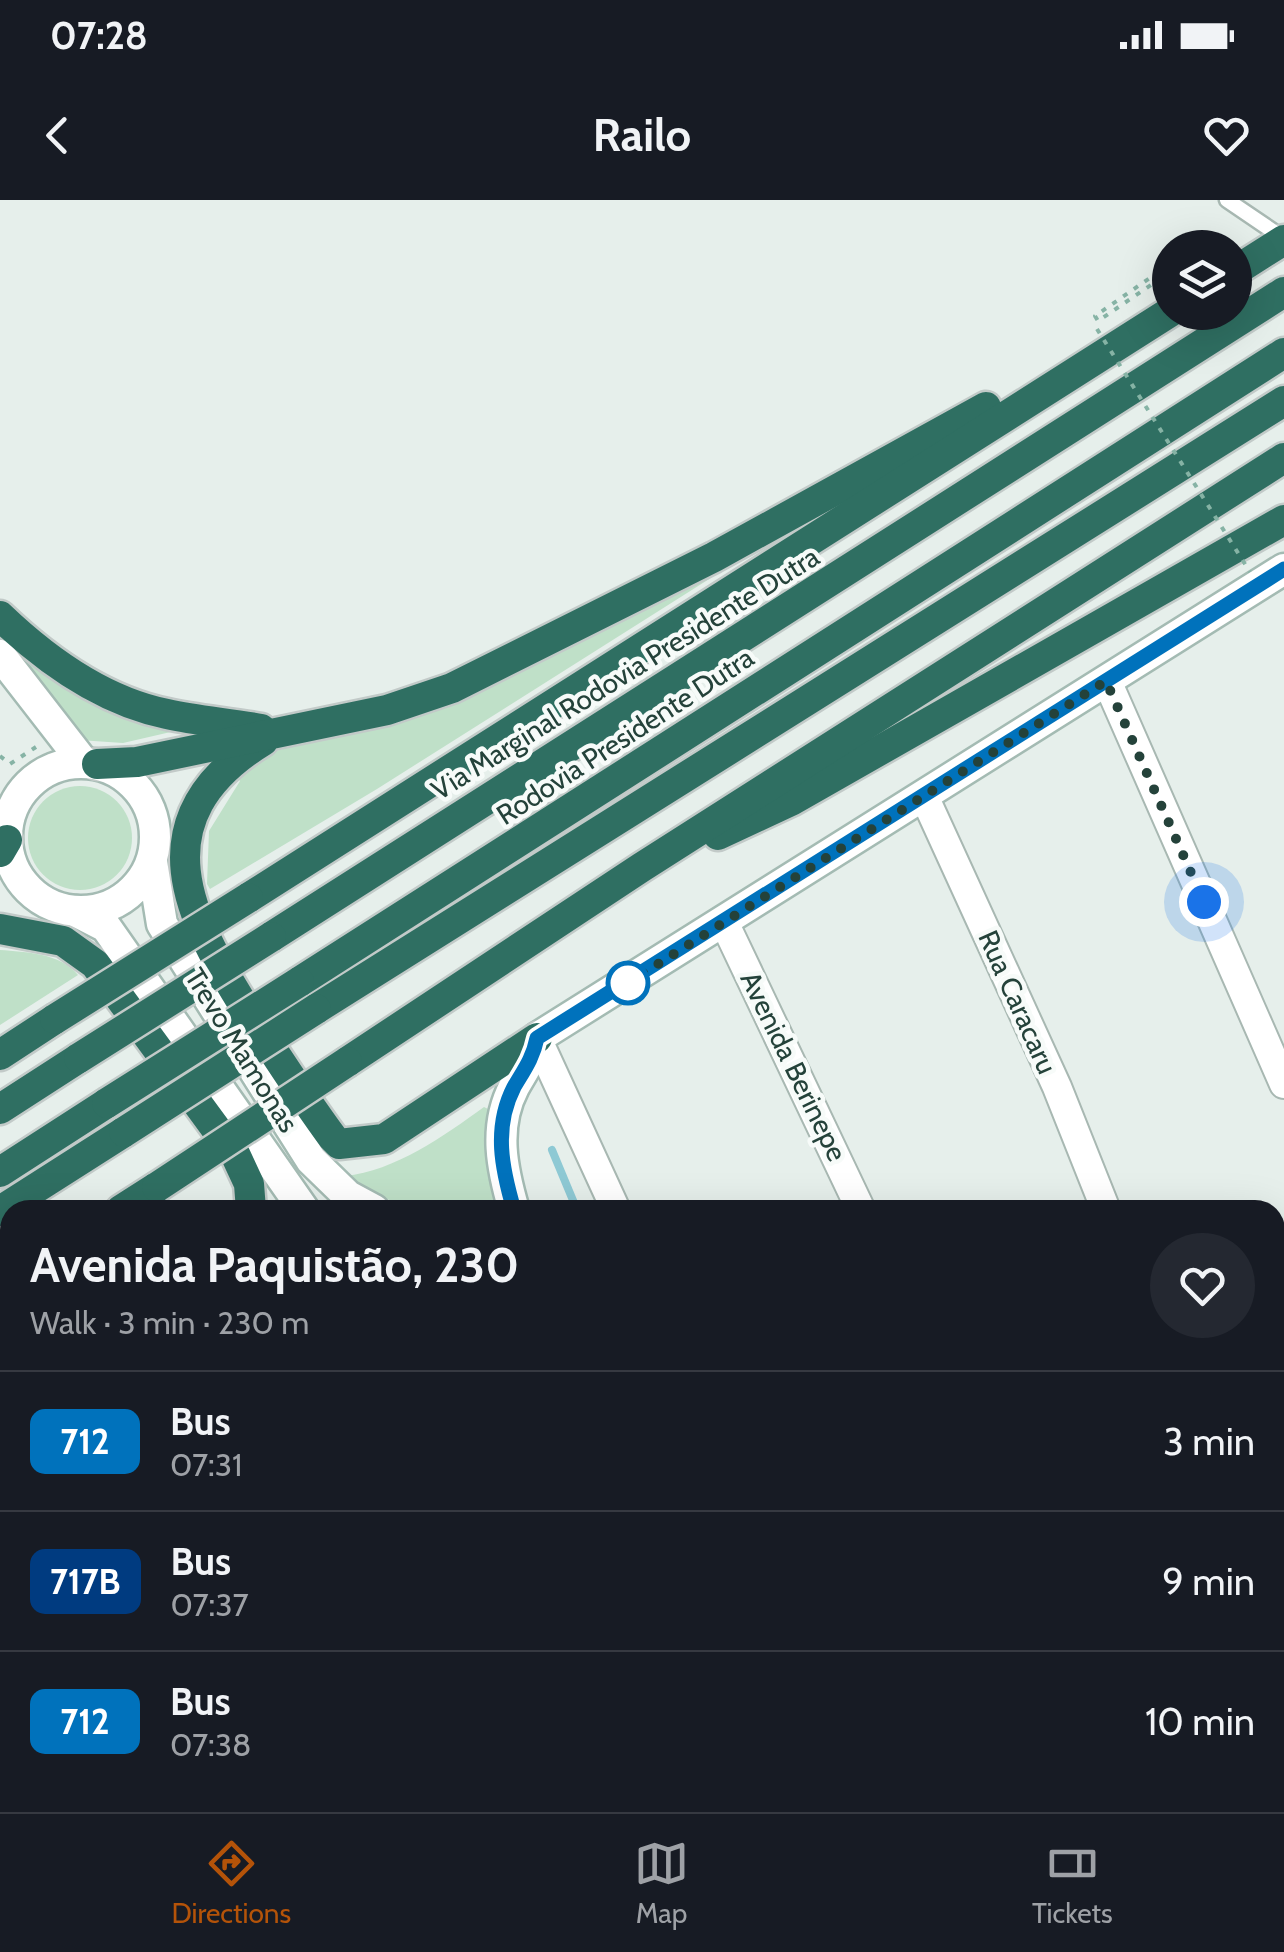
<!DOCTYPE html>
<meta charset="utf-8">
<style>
body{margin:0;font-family:Cabin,sans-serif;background:#242831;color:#f1f3f6;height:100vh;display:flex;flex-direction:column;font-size:38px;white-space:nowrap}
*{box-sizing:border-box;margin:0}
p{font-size:32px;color:#9ea1a6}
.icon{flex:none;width:55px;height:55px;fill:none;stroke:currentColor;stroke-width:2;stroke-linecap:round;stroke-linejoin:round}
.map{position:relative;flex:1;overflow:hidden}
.drawer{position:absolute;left:0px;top:1000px;width:1285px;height:612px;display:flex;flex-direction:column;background:#171b24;border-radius:30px 30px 0 0;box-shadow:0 10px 40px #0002}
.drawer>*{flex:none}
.badge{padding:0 20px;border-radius:15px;font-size:35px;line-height:65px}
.buttons{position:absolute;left:1152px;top:30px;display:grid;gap:20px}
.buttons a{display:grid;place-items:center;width:100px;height:100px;border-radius:50%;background:#171b24;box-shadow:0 10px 40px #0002;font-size:50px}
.you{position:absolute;width:50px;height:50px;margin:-25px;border:8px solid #fff;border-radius:50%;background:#1a73e8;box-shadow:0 0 0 15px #1a73e833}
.map>.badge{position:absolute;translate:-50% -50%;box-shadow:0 0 0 5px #fff}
.round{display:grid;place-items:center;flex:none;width:105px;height:105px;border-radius:52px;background:#242831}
.headline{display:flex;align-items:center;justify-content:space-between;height:170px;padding:0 30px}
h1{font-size:48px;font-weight:700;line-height:75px}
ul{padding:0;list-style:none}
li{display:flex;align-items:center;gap:30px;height:140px;padding:0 30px;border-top:2px solid #363941}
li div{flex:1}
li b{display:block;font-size:38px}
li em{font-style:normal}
li .badge{min-width:110px;font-weight:700;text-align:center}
.status{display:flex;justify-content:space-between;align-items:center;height:70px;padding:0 50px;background:#171b24;direction:ltr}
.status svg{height:28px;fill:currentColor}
header{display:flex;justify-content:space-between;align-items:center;height:130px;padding:0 30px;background:#171b24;font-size:45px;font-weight:700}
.tab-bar{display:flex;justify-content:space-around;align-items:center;height:140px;border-top:2px solid #363941;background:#171b24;font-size:28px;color:#9ea1a6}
.tab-bar a{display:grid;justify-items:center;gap:5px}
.tab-bar .active{color:#b45309}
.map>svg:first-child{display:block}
.green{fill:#bfe0c8}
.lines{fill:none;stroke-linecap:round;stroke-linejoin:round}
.stream{stroke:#8ec9d4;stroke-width:8}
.service-casing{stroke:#a8b8b2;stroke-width:19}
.minor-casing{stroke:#a8b8b2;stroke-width:32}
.secondary-casing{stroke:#a4bbb3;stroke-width:35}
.motorway-casing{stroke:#c2cac8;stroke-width:35}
.path{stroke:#86b3a5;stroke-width:4;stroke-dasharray:5 8;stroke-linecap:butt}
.service{stroke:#fff;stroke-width:14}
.minor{stroke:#fff;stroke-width:28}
.secondary{stroke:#fff;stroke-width:30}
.motorway{stroke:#2f6f62;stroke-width:30}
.motorway-bridge-casing{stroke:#c2cac8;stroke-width:35;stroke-linecap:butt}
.path-bridge{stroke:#86b3a5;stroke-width:4;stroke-dasharray:5 8;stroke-linecap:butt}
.motorway-bridge{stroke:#2f6f62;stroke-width:30}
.line-casing{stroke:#fff;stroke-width:22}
.line{stroke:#0072bc;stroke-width:15}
.walk{stroke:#24423a;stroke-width:10;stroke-dasharray:0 18}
.stop-dot{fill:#fff;stroke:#0072bc;stroke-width:5}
.labels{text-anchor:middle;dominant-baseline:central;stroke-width:9;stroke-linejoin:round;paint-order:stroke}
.street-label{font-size:28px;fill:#24423a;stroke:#f7fbf9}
</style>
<div class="status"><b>07:28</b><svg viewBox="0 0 49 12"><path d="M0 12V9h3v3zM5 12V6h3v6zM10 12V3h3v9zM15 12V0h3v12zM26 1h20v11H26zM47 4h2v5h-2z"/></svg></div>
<header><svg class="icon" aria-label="back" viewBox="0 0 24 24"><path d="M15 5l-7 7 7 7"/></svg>Railo<svg class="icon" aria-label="heart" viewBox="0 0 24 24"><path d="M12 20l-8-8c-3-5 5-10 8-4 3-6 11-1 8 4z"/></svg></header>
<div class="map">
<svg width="1284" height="1612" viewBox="0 0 1284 1612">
<rect width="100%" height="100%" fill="#e6efeb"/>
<g class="green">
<path d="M 744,357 L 377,589 L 210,689 L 207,684 L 209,631 L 240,581 L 234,574 L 265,554 L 318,539 Z"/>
<path d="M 27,457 L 188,528 L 123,543 L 79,540 L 20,458 Z"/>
<circle cx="80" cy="638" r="52"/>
<path d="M 0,750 C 26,752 60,753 78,775 L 0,825 Z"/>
<path d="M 484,907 L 492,911 L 490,962 L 495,1000 L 486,1009 C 433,1016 389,1007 345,976 C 395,971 444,936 484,907 Z"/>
</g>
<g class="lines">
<g class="stream">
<path d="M 552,950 L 577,1010"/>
<path d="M 701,1602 L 709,1612"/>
</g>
<g class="service-casing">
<path id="service" d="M 1227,0 L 1283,38"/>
</g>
<g class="minor-casing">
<g id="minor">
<path d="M 1107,481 L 1284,884"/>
<path d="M 924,596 L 1057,887 L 1106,1010"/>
<path d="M 724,722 L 861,1010"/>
<path d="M 537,838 L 616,1010"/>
<path d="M 239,1602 L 240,1612"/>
<path d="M 410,1612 L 414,1602"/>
<path d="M 642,1612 L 645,1602"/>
<path d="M 896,1612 L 899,1602"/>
<path d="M 1139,1612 L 1141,1602"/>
</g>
</g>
<g class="secondary-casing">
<g id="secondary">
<path d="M 0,455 L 83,562"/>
<circle cx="81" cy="637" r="74"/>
<path d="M 152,662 L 162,724 L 311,960 L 348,996 L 374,1010"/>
<path d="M 75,711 L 106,727 L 304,1010"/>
<path d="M 514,1010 C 502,969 493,927 514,887 C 524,869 533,858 537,838 L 1284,369"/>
<path d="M 0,1153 L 10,1148"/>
</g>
</g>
<g class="motorway-casing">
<g id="motorway">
<path d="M 1235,71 L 1284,40"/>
<path d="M 0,416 C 46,460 103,501 167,514 C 198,521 230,523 261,529"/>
<path d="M 263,541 C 136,619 188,718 251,817 C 278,858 304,899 333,938 L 339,944 L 384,939 L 537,838"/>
<path d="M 97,564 L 137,562 L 387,510 L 452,488 L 714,357 L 986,207"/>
<path d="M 718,635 L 791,601 L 1284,320"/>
<path d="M 0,652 L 7,640"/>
<path d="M 248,698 L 1170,112"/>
<path d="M 0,729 L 63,741 L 95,764 L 236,956 L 249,984 L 251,1010"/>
<path d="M 271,737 L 1284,92"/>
<path d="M 299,782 L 1284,153"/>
<path d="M 316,809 L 1284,201"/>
<path d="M 0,855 L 55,819"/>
<path d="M 347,862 L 642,667 L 1284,258"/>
<path d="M 0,909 L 79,858"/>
<path d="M 0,972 L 107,903"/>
<path d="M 121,1010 L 157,987"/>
<path d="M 0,1011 L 124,932"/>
<path d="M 0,1087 L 10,1081"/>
</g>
</g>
<g class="path">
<path d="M 1170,64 L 1095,116 L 1098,121 L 1170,72"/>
<path d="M 0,556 L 10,564 L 36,547"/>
</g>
<use href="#service" class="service"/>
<use href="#minor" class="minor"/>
<use href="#secondary" class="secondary"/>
<use href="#motorway" class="motorway"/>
<g class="motorway-bridge-casing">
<g id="motorway-bridge">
<path d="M 55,819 L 248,698"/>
<path d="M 79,858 L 271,737"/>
<path d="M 107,903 L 299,782"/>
<path d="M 124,932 L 316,809"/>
<path d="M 157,987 L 347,862"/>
</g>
</g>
<path class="path-bridge" d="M 1097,129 L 1250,372"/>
<use href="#motorway-bridge" class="motorway-bridge"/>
</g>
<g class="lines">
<g class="line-casing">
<path id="line" d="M 514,1010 C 502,969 493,928 514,887 C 524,870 533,858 537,838 L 1284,369"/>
</g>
<use href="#line" class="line"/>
<path class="walk" d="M 628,783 L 1106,481 L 1204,702"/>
</g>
<circle class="stop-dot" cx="628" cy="783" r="20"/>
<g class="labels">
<g class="street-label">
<text transform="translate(625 473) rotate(-32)">Via Marginal Rodovia Presidente Dutra</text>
<text transform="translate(625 536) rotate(-33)">Rodovia Presidente Dutra</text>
<text transform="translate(1018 802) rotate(66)">Rua Caracaru</text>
<text transform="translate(242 850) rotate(58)">Trevo Mamonas</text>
<text transform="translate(794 866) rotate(64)">Avenida Berinepe</text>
</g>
</g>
</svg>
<div class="buttons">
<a><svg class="icon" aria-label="layers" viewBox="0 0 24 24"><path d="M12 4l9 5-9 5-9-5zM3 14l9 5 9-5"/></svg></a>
</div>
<div class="you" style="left:1204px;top:702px"></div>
<section class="drawer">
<div class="headline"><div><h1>Avenida Paquistão, 230</h1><p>Walk · 3 min · 230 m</p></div><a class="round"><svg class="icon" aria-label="heart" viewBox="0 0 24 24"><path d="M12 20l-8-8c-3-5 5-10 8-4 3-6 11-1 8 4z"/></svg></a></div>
<ul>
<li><span class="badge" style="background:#0072bc;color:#fff">712</span><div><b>Bus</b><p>07:31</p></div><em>3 min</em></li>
<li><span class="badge" style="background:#003b80;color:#fff">717B</span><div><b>Bus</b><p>07:37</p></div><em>9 min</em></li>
<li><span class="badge" style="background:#0072bc;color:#fff">712</span><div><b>Bus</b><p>07:38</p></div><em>10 min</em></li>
</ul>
</section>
</div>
<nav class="tab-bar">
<a class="active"><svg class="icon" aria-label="directions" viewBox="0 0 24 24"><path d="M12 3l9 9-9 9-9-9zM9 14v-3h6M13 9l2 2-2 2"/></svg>Directions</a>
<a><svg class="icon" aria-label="map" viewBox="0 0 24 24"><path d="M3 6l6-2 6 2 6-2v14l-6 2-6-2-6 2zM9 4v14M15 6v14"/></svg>Map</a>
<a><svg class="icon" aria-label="tickets" viewBox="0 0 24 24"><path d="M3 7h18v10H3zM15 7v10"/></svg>Tickets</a>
</nav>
